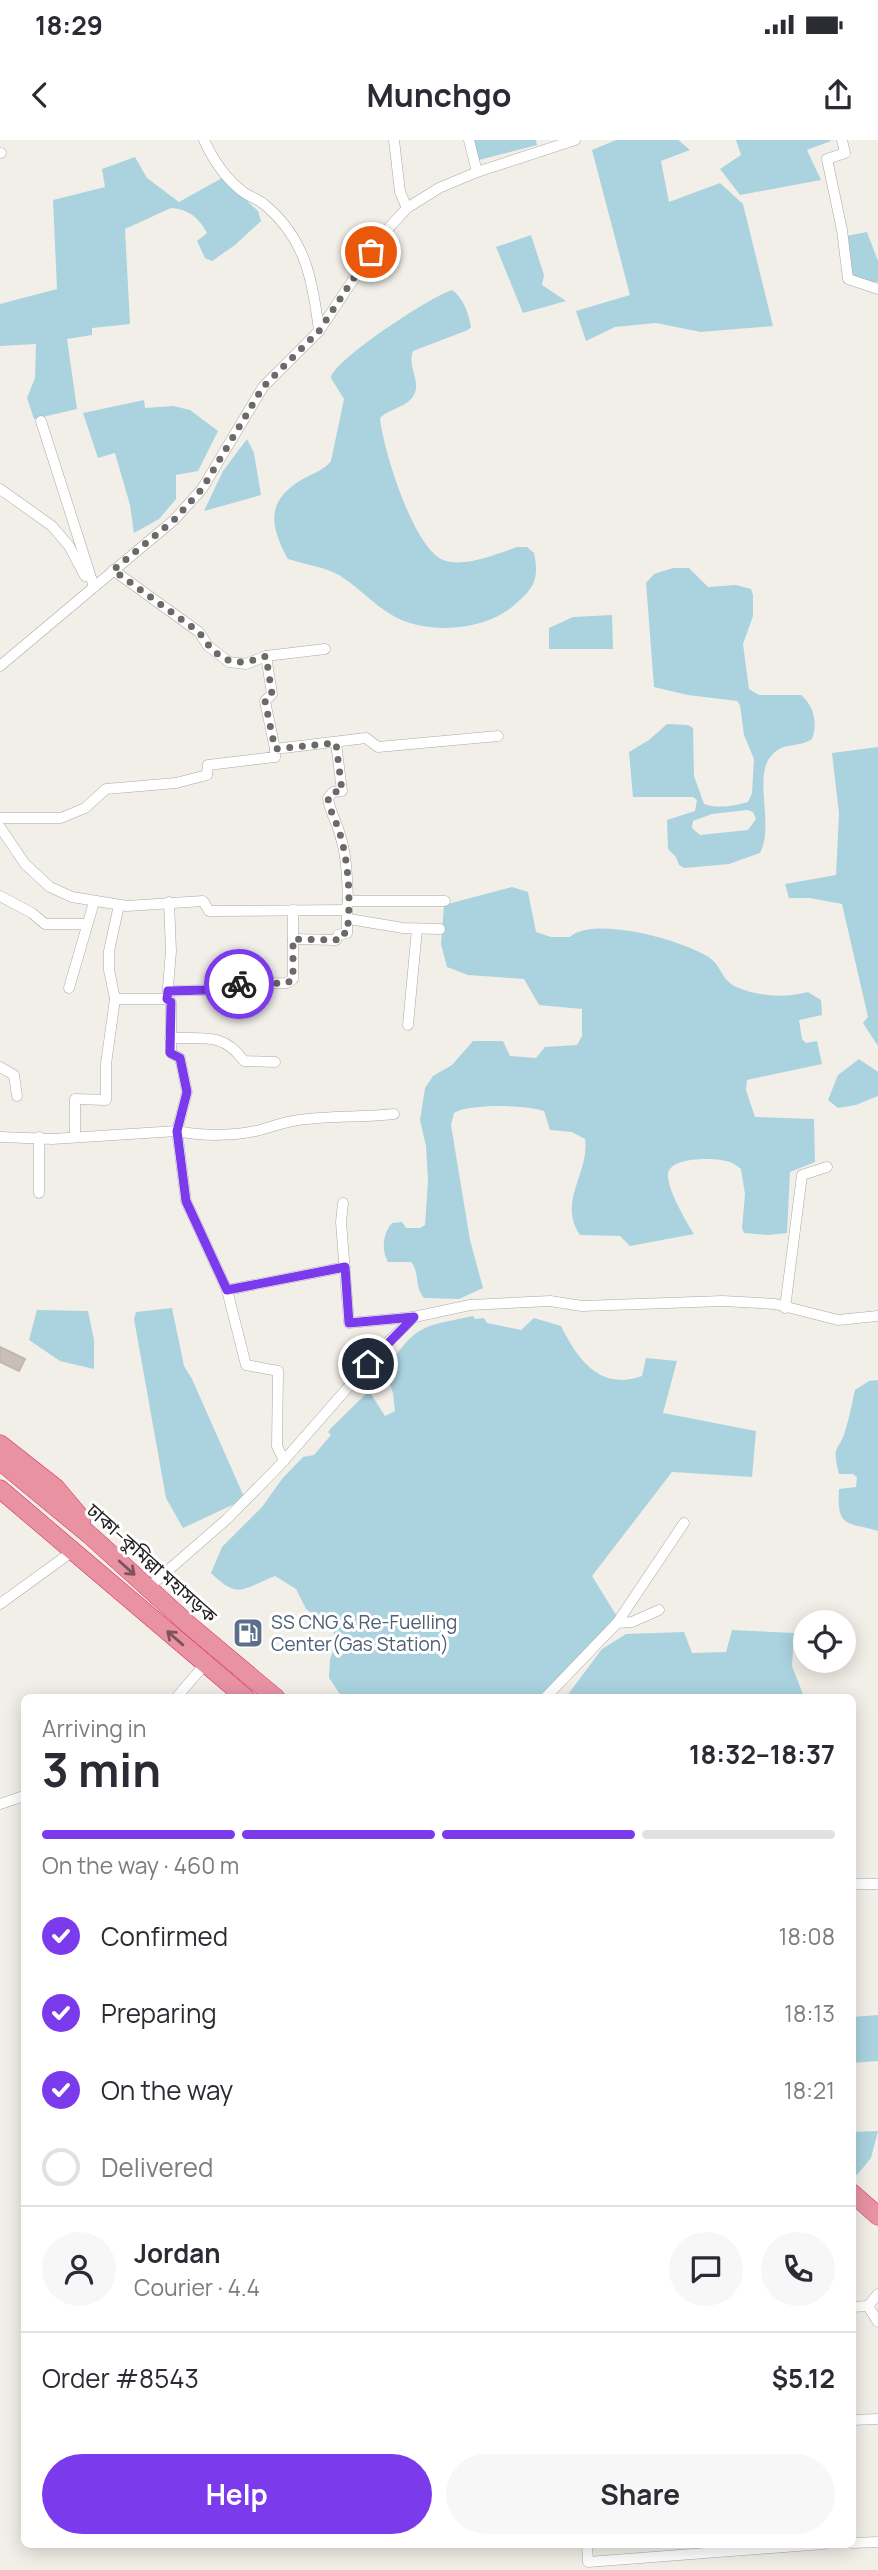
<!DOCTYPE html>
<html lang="en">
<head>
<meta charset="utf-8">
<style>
	body { margin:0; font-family:Manrope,"Noto Sans Bengali",sans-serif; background:#f7f7f7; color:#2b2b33; height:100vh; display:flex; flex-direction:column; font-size:26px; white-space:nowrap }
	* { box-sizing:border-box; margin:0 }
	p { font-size:23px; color:#7c7c81 }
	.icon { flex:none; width:38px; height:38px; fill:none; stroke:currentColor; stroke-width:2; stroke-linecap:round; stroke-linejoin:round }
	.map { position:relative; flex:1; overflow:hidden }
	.sheet { position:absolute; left:21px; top:1554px; width:835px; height:854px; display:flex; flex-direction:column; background:#fff; border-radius:10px; box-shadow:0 4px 18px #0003 }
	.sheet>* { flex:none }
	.fabs { position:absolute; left:793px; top:1470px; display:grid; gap:14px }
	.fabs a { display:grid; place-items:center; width:63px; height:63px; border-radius:50%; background:#fff; box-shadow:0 4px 18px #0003; font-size:35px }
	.pin { position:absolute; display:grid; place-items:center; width:60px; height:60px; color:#fff; margin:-30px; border:4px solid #fff; border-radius:50%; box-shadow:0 2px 7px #0007 }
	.courier { position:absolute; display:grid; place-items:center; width:70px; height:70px; margin:-35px; border:5px solid #7c3aed; border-radius:50%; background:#fff; color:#222; box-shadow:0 2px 9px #0007 }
	.overview em { font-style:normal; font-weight:700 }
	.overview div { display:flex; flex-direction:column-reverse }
	.overview { display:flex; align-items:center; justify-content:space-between; height:119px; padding:0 21px }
	h1 { font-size:46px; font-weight:700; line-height:52px }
	.bar { display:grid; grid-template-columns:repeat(4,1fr); gap:10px 7px; align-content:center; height:84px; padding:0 21px }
	.bar i { height:9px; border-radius:5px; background:#e1e1e2 }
	.bar .current { background:#7c3aed }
	.bar p { grid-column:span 4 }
	.line { display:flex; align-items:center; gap:18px; padding:0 21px; border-top:2px solid #e1e1e2 }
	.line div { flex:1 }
	.round { display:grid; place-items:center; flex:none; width:74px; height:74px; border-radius:37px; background:#f7f7f7 }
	ol { padding:0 21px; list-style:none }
	li { display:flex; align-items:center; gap:21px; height:77px }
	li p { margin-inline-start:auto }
	li .icon { padding:7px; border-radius:50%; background:#7c3aed; color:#fff; stroke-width:4 }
	li:last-child { color:#7c7c81 }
	li i { width:38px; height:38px; border:4px solid #e1e1e2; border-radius:50% }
	.cta { display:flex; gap:14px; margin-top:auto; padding:14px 21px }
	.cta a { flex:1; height:80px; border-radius:42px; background:#7c3aed; color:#fff; font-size:28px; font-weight:700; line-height:80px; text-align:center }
	.cta a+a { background:#f7f7f7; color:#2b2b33 }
	.status { display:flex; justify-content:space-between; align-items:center; height:49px; padding:0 35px; background:#fff; direction:ltr }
	.status svg { height:19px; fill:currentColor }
	header { display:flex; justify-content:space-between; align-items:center; height:91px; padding:0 21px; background:#fff; font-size:32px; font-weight:700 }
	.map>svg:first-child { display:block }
	.water { fill:#aad3df; fill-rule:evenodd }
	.building { fill:#c7bfb8; stroke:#c4b6ab; stroke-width:2 }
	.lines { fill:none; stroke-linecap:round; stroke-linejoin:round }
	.street-casing { stroke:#a9a9a9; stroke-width:11 }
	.highway-casing { stroke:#dc2a67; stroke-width:19 }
	.street { stroke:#fff; stroke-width:10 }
	.highway { stroke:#e892a2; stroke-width:18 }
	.oneway { stroke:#7b545c }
	.done { stroke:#6b6a68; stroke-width:7; stroke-dasharray:0 12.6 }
	.route { stroke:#7c3aed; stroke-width:9 }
	.labels { text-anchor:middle; stroke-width:6; stroke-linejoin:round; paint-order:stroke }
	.street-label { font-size:19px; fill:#222; stroke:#fff }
	.service-label { font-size:19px; fill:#4e5e75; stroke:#fff; text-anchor:start }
</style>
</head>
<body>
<div class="status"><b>18:29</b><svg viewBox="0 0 49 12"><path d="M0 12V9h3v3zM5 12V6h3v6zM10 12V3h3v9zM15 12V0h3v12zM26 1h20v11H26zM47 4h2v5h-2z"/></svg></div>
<header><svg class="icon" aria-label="back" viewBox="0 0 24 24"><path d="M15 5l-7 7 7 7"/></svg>Munchgo<svg class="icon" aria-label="share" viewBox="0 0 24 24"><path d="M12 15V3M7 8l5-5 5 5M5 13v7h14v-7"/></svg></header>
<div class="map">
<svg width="878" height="2430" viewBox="0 0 878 2430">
	<rect width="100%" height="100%" fill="#f2efe9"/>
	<g class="water">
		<path d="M474 0H536L537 5 479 20Z"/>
		<path d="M616 0H678L690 10 661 21 669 62 720 43 743 64 773 186 701 192 656 183 615 187 586 201 576 171 630 155 592 10Z"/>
		<path d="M736 0H830L831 1 807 10 821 40 740 55 720 29 741 15Z"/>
		<path d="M135 17 147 38 179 62 222 38 258 71 261 81 235 105 212 121 205 118 197 101 207 93C199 78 189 69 171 68L125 89 130 184 92 188V195L67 199 77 269 34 279 27 258 35 238 36 204 0 206V164L57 149 53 60 105 47 102 29Z"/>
		<path d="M867 92 878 121V142L874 143 852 136 846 96Z"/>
		<path d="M531 95 544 135 542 145 566 161 523 173 496 107Z"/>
		<path d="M452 150C463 157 469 174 471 187L468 190 413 211C406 228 426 246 409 261 401 268 388 270 380 278 383 309 413 407 443 420 464 428 497 414 517 407H527L534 413C540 441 533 449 512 467 482 492 423 495 390 474 372 463 357 446 339 435 324 427 304 424 288 419 269 385 266 360 303 339 312 334 324 330 331 321L344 259 331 238C332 221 433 155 452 150Z"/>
		<path d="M144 260 145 268 173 266 190 270 218 291 198 331 176 335V359L159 379 134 393 130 365 115 313 98 318 83 273Z"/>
		<path d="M247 299 254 313 261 355 204 371 223 331Z"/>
		<path d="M673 428H689L708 447 736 445 751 449 753 455V476L743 504 749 549 759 555H801C814 566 818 583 812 599 799 608 783 602 772 615 752 635 775 685 760 713L729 724 684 728 679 725 676 717 668 709 667 680 695 671 697 660 693 657H633L629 612 649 600 667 584 688 585 693 588 694 636 704 664C718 669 733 666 748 662L752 653 754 619 744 595 740 565 737 561 688 555 654 547 646 443 654 434ZM747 670 753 672 756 679 748 690 700 695 692 688 693 681 712 674Z"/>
		<path d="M612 475 613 509H549V488L573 477Z"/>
		<path d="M878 607V906L863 883 868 877 842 764 810 758H789L785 744 836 735 839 673 832 613Z"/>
		<path d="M512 747 528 752 536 792 551 797H570C593 775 686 801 710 818 720 825 722 839 734 846 758 857 784 858 808 852L821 860 822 875 799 880 802 899 806 903 817 901 822 924 747 940 746 950 755 977 814 979 815 1022 790 1032 787 1093 768 1095 744 1093 742 1088 745 1054 741 1029C738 1027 735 1024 732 1023 719 1017 670 1016 668 1034 667 1049 686 1081 694 1094L630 1106 620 1096 580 1095C557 1061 590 1033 585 999L572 992 550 990 544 971C526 965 470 963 454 973L451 985 470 1100 483 1148 459 1159 424 1158C414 1147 420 1132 411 1122H388C381 1110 383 1093 392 1083L402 1082 406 1088H420L425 1085 428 1041 426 1006 420 980 425 948 433 936 452 925 473 901H503L510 916 536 918 545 907 577 905 582 896V869L539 865 524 839 468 835 447 827 441 804 444 765Z"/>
		<path d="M859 919 878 932V956L856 965 838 968 828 960 838 935Z"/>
		<path d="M172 1168 184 1226 192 1239 245 1359 183 1388 166 1358 134 1179 136 1172Z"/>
		<path d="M37 1170 88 1171 94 1200V1229L60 1221 29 1200Z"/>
		<path d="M473 1176 475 1179 484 1178 487 1183 521 1190 534 1178 561 1186C578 1220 600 1251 642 1236L646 1218 677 1221 663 1273 756 1291 752 1337 672 1332 592 1436 618 1478 541 1557H342L329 1538 330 1519 336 1503 333 1489 306 1469 296 1449 275 1436C242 1449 239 1460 211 1433L222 1407 262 1367 282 1339 303 1317 314 1315 331 1295 328 1292 331 1288 369 1251 385 1276 395 1271 393 1253 385 1231C416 1185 420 1187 473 1176Z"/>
		<path d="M878 1240V1391C850 1382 836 1390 839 1349L856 1347 857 1337 853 1334H839C831 1302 839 1314 846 1288 850 1275 852 1263 855 1250L869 1241Z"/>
		<path d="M732 1490 794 1493 792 1526 804 1557H566L602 1509 626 1494 684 1492 692 1513 726 1512Z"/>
		<path d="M878 1875V1921L852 1923V1877Z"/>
		<path d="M878 1991 871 2018 857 2035 852 2031V1992Z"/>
	</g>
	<path class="building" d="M0 1207 25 1219 19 1231 0 1222Z"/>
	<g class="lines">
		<g class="street-casing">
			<g id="street">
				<path d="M204 0C213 20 224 37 242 51 249 57 259 59 265 65 306 99 313 142 319 191"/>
				<path d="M394 0 400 52 407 68"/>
				<path d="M469 0 477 32"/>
				<path d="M842 0 845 13 827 19 842 90 848 139 878 149"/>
				<path d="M0 13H1"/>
				<path d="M41 281 94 447"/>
				<path d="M0 349 52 386 69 406 85 436"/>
				<path d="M113 430 199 492 208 506 229 522 246 524 266 516 325 509"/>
				<path d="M266 516 272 554 265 561 275 609"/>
				<path d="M0 526 174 380 202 349 263 247 319 191 385 92 407 68 439 48 477 32 575 0"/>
				<path d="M336 603 342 651 333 652 328 658C330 673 337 682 340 695 347 716 347 738 348 761"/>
				<path d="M0 678H61L85 668 106 649 176 643 207 635 208 625 275 617V609L366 598 378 607 498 596"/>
				<path d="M0 687 25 724 50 747 72 757 127 766 203 761 209 771 347 770V793L338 795 336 800 293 799"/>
				<path d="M0 756 32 773 45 784H86"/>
				<path d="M169 762 171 811 167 859 171 862V913L180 918 187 952 177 991 186 1061 227 1150 246 1225 278 1231 277 1306 284 1321"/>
				<path d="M119 765 109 811V830L115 859H167"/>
				<path d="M347 766 348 761H445"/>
				<path d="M349 779 403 788 440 789"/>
				<path d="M69 848 94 762"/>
				<path d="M168 851 206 850 238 844 287 843 293 839V770"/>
				<path d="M408 885 417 789"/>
				<path d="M170 898C204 899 223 892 244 921L275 922"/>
				<path d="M0 927 14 935 17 956"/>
				<path d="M0 997 52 999 177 991C202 996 231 996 256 991 269 988 280 983 293 981 327 975 360 978 394 974"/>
				<path d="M39 997V1053"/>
				<path d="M75 997V959L106 960V924L115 859"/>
				<path d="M343 1063 341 1082 349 1183 413 1177"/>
				<path d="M227 1150 345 1127"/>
				<path d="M785 1168 802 1035 827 1027"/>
				<path d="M149 1447 227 1379 280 1325 385 1205 414 1177 470 1165 550 1161 582 1166 723 1161 775 1164 838 1180 878 1176"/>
				<path d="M0 1464 73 1411"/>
				<path d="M617 1483 684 1383"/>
				<path d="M176 1558 205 1524"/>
				<path d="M545 1558 617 1483 632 1482 659 1470"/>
				<path d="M0 1664 24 1656"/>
				<path d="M852 1744H878"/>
				<path d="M868 2166 878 2154"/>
				<path d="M852 2167 868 2166 878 2182"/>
				<path d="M852 2280 878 2279"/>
				<path d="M852 2403 878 2402"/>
				<path d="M587 2404 588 2422 824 2404"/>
			</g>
		</g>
		<g class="highway-casing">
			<g id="highway">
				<path d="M0 1304 56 1348 82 1379"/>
				<path d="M0 1321 92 1397 189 1485 276 1558"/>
				<path d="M0 1349 246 1558"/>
				<path d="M852 2053 878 2076"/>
			</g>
		</g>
		<use href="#street" class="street"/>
		<use href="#highway" class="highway"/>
	</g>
	<defs><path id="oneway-shaft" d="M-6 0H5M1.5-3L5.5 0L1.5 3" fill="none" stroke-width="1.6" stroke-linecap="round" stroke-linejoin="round" transform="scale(1.75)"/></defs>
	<g class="oneway">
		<use href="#oneway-shaft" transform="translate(127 1428) rotate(42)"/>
		<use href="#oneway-shaft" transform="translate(175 1498) rotate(-139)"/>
	</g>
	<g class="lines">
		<path class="done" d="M239 844 287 843 293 839V799L336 800 338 794 347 793C351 763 349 724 340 694 337 682 330 673 328 658L333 652 342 651 336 603 275 609 265 561 272 554 266 516C233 529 218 521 199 492L113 430 174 380 202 349 263 247 319 191 371 112"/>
		<path class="route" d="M239 844 206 850 168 851 167 859 171 862 170 913 180 918 187 952 177 991 186 1061 227 1150 345 1127 349 1183 414 1177 368 1224"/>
	</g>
	<defs>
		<g id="fuel-square" transform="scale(1.575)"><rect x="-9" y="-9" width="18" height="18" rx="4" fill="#5c6f8a" stroke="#fff"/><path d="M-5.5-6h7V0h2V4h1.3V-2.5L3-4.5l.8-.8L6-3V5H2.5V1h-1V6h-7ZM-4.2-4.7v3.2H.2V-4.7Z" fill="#fff"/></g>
	</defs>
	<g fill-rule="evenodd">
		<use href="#fuel-square" x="248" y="1493"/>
	</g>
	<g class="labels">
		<g class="street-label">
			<text transform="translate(152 1423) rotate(42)" y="7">ঢাকা–কুমিল্লা মহাসড়ক</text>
		</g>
		<g class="service-label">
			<text x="271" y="1489">SS CNG &amp; Re-Fuelling<tspan x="271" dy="22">Center(Gas Station)</tspan></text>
		</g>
	</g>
</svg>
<div class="fabs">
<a><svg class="icon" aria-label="locate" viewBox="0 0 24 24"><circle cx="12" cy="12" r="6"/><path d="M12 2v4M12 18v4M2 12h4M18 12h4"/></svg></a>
</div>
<div class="pin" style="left:371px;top:112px;background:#ea580c"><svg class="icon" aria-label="bag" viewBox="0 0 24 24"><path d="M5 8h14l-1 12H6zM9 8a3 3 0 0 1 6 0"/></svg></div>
<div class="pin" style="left:368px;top:1224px;background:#1f2937"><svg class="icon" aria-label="home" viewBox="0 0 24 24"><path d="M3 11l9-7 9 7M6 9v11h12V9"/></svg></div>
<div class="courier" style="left:239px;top:844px"><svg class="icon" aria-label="bike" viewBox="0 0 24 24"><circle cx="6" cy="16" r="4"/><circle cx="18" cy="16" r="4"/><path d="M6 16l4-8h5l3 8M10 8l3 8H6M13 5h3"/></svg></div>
<section class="sheet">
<div class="overview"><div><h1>3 min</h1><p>Arriving in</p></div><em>18:32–18:37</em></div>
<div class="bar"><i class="current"></i><i class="current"></i><i class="current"></i><i></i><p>On the way · 460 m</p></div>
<ol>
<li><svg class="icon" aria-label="check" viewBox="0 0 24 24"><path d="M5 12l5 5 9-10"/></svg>Confirmed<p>18:08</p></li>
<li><svg class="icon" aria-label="check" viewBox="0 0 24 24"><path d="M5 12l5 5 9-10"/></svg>Preparing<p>18:13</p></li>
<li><svg class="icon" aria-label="check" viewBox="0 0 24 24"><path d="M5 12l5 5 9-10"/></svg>On the way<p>18:21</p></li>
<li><i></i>Delivered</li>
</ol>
<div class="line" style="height:126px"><a class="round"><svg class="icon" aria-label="person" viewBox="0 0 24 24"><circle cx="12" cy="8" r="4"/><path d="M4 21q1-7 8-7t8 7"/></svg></a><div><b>Jordan</b><p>Courier · 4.4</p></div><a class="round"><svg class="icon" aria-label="chat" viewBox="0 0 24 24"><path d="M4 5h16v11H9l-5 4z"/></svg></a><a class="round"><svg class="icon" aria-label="phone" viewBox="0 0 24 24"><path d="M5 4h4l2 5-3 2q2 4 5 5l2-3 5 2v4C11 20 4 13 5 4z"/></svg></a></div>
<div class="line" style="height:91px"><div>Order #8543</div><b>$5.12</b></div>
<div class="cta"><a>Help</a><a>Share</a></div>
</section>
</div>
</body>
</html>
